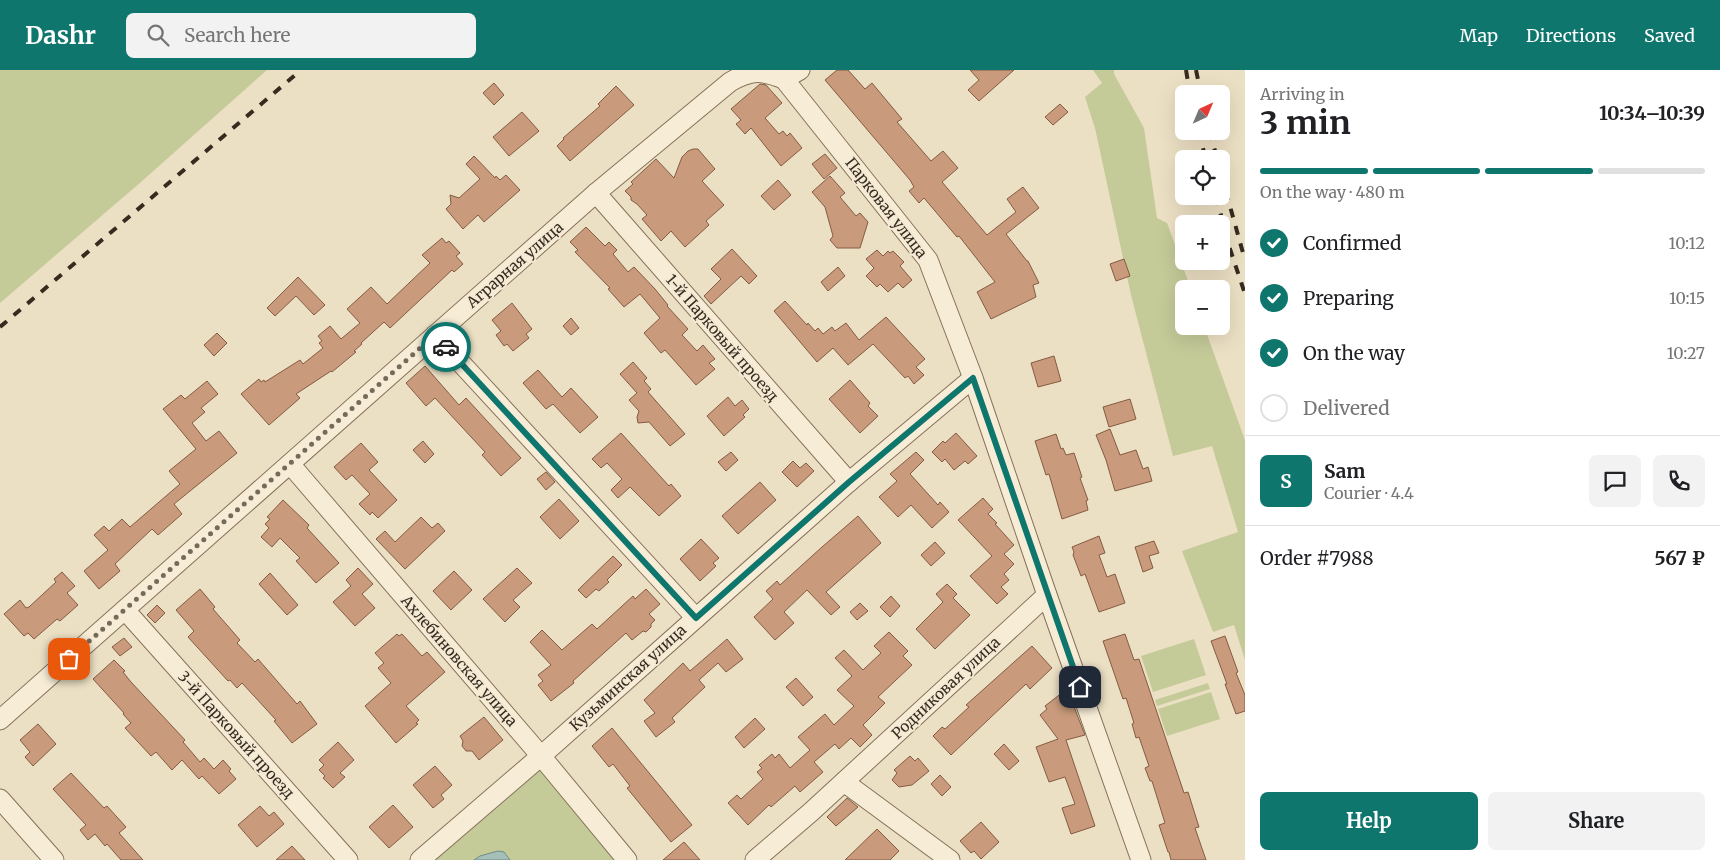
<!DOCTYPE html>
<html lang="en">
<head>
<meta charset="utf-8">
<style>
	body { margin:0; font-family:Merriweather,serif; background:#f2f2f2; color:#202124; height:100vh; display:flex; flex-direction:column; font-size:19px; white-space:nowrap }
	* { box-sizing:border-box; margin:0 }
	p { font-size:16px; color:#757577 }
	.icon { flex:none; width:28px; height:28px; fill:none; stroke:currentColor; stroke-width:2; stroke-linecap:round; stroke-linejoin:round }
	.map { position:relative; flex:1; overflow:hidden }
	.sheet { display:flex; flex-direction:column; background:#fff; width:475px }
	.sheet>* { flex:none }
	.needle { width:32px; rotate:44deg }
	.fabs { position:absolute; left:1175px; top:15px; display:grid; gap:10px }
	.fabs a { display:grid; place-items:center; width:55px; height:55px; border-radius:8px; background:#fff; box-shadow:0 5px 20px #0002; font-size:25px }
	.pin { position:absolute; display:grid; place-items:center; width:42px; height:42px; color:#fff; margin:-21px; border-radius:10px; box-shadow:0 2px 8px #0006 }
	.courier { position:absolute; display:grid; place-items:center; width:50px; height:50px; margin:-25px; border:4px solid #0f766e; border-radius:50%; background:#fff; color:#222; box-shadow:0 1px 6px #0007 }
	.headline em { font-style:normal; font-weight:700 }
	.headline div { display:flex; flex-direction:column-reverse }
	.headline { display:flex; align-items:center; justify-content:space-between; height:85px; padding:0 15px }
	h1 { font-size:32px; font-weight:700; line-height:38px }
	.bar { display:grid; grid-template-columns:repeat(4,1fr); gap:8px 5px; align-content:center; height:60px; padding:0 15px }
	.bar i { height:6px; border-radius:4px; background:#e0e0e0 }
	.bar .selected { background:#0f766e }
	.bar p { grid-column:span 4 }
	.line { display:flex; align-items:center; gap:12px; padding:0 15px; border-top:1px solid #e0e0e0 }
	.line div { flex:1 }
	.round { display:grid; place-items:center; flex:none; width:52px; height:52px; border-radius:8px; background:#f2f2f2 }
	ol { padding:0 15px; list-style:none }
	li { display:flex; align-items:center; gap:15px; height:55px }
	li p { margin-inline-start:auto }
	li .icon { padding:5px; border-radius:50%; background:#0f766e; color:#fff; stroke-width:4 }
	li:last-child { color:#757577 }
	li i { width:28px; height:28px; border:2px solid #e0e0e0; border-radius:50% }
	.action { display:flex; gap:10px; margin-top:auto; padding:10px 15px }
	.action a { flex:1; height:58px; border-radius:8px; background:#0f766e; color:#fff; font-size:20px; font-weight:700; line-height:58px; text-align:center }
	.action a+a { background:#f2f2f2; color:#202124 }
	header { display:flex; align-items:center; gap:30px; box-sizing:border-box; height:70px; padding:0 25px; background:#0f766e; color:#fff }
	header strong { font-size:24px }
	nav { display:flex; gap:28px; margin-inline-start:auto; font-size:18px }
	.search { width:350px; height:45px; background:#f2f2f2; display:flex; align-items:center; gap:12px; box-sizing:border-box; padding:0 18px; border-radius:8px; color:#757577; font-size:19px }
	main { display:flex; flex:1; min-height:0 }
	.map>svg:first-child { display:block }
	.green { fill:#c5ca99 }
	.water { fill:#a6bfb8; stroke:#6d8d85 }
	.building { fill:#c99b7c; stroke:#845b42 }
	.lines { fill:none; stroke-linecap:round; stroke-linejoin:round }
	.minor-casing { stroke:#86715b; stroke-width:21 }
	.minor { stroke:#f7edd7; stroke-width:19 }
	.rail { stroke:#372a1f; stroke-width:4; stroke-dasharray:9 9; stroke-linecap:butt }
	.done { stroke:#766a59; stroke-width:5; stroke-dasharray:0 9 }
	.route { stroke:#0f766e; stroke-width:6 }
	.labels { text-anchor:middle; stroke-width:4; stroke-linejoin:round; paint-order:stroke }
	.street-label { font-size:15px; fill:#372a1f; stroke:#f4ead4 }
</style>
</head>
<body>
<header>
<strong>Dashr</strong>
<div class="search"><svg class="icon" aria-label="search" viewBox="0 0 24 24"><circle cx="10" cy="10" r="6"/><path d="M15 15l6 6"/></svg>Search here</div>
<nav><a>Map</a><a>Directions</a><a>Saved</a></nav>
</header>
<main>
<div class="map">
<svg width="1245" height="790" viewBox="0 0 1245 790">
	<rect width="100%" height="100%" fill="#ece0c4"/>
	<g class="green">
		<path d="M0 0H267L141 112 0 233Z"/>
		<path d="M1093 0H1114V4L1144 58 1157 148 1167 153 1191 219H1184V256H1204L1245 370V590L1234 555 1213 562 1182 481 1238 462 1212 376 1173 386 1131 225 1095 58 1085 27 1102 13Z"/>
		<path d="M1194 569 1206 605 1153 622 1141 586Z"/>
		<path d="M1208 613 1210 619 1157 636 1155 630Z"/>
		<path d="M1211 622 1220 649 1167 666 1158 639Z"/>
		<path d="M546 692 630 790H510L504 782H493L474 790H430Z"/>
	</g>
	<path class="water" d="M498 781 504 782 510 790H474L480 786Z"/>
	<g class="building">
		<path d="M837 0H848L865 19 872 13 902 49 897 52 931 91 943 81 958 98 942 112 987 165 1016 142 1007 129 1023 117 1039 138 1006 164 1027 191H1028L1039 213 1033 215 1036 227 991 249 977 222 995 212 959 166 957 167 924 128 919 133 909 121 914 117 910 110 825 10Z"/>
		<path d="M970 0H1014L979 31 968 20 979 10Z"/>
		<path d="M494 13 504 25 494 35 483 23Z"/>
		<path d="M760 14 766 15 782 33 765 48 779 64 783 61 787 66 790 63 802 78 781 96 751 58 745 64 736 54 741 50 731 39Z"/>
		<path d="M616 16 634 35 570 91 557 76 564 69 563 68 600 36 598 34Z"/>
		<path d="M1060 34 1068 42 1053 55 1045 47Z"/>
		<path d="M522 42 539 61 509 86 493 67Z"/>
		<path d="M693 79H698L715 99 702 111 724 135 706 151 709 155 685 177 671 161 661 171 642 149 647 145 637 134 631 130V127L625 121 633 114 631 112 656 89 674 108 682 87 688 81Z"/>
		<path d="M825 84 837 98 824 109 812 94Z"/>
		<path d="M474 86 495 108 496 106 500 110 506 105 520 120 484 152 478 145 463 159 446 139 451 134 450 125 459 128 480 109 466 94Z"/>
		<path d="M830 106 845 123 840 127 856 146 860 143 868 152 860 178H837L830 170 833 166 825 137 812 122Z"/>
		<path d="M778 110 791 125 774 140 761 126Z"/>
		<path d="M586 157 605 176 609 172 617 180 613 184 628 202 634 197 655 219 668 235 667 236 688 259 682 265 697 281 703 275 715 289 709 293 715 299 696 315 665 280 661 283 644 263 660 248 640 224 624 237 608 219 610 218 575 182 578 180 570 172Z"/>
		<path d="M442 168 446 173 449 171 460 183 456 186 463 194 454 202 452 200 390 258 384 252 361 273 362 274 354 281 356 282 332 302 331 301 296 324 300 328 269 355 241 324 259 309 261 312 264 310 265 312 300 290 303 294 323 278 319 273 322 271 318 266 330 256 341 269 360 253 347 239 371 217 387 234 430 193 422 185Z"/>
		<path d="M732 179 757 206 749 214 741 206 711 234 704 226 721 209 711 199Z"/>
		<path d="M877 180 883 186 888 181 890 183 893 181 904 192 900 196 912 210 903 218 898 213 888 222 880 214 877 217 866 206 874 198 866 189Z"/>
		<path d="M1124 189 1130 206 1116 211 1110 194Z"/>
		<path d="M838 197 845 206 828 221 821 212Z"/>
		<path d="M298 207 325 235 314 245 296 226 275 246 267 238Z"/>
		<path d="M785 231 807 255 808 253 815 261 818 258 823 264 832 257 835 261 846 253 859 270 886 247 925 289 916 297 924 305 914 314 908 306 905 308 873 274 848 295 833 278 817 292 774 241Z"/>
		<path d="M512 233 532 259 526 264 529 268 513 281 507 274 504 276 496 265 501 261 492 250Z"/>
		<path d="M571 248 579 258 571 265 563 256Z"/>
		<path d="M217 263 227 273 214 286 204 275Z"/>
		<path d="M1054 286 1061 311 1038 317 1031 293Z"/>
		<path d="M633 292 647 308 644 311 651 319 648 322 685 364 670 376 649 352 638 353 637 347 639 341 629 330 637 323 620 304Z"/>
		<path d="M425 296 459 335 466 328 521 388 501 406 482 385 485 382 435 328 426 336 406 313Z"/>
		<path d="M538 300 562 327 571 318 598 347 580 363 553 334 546 339 523 313Z"/>
		<path d="M850 310 870 333 868 336 878 346 860 363 829 329Z"/>
		<path d="M207 311 218 324 201 338 205 342 192 353 206 371 219 361 237 383 174 434 182 444 158 465 152 459 115 494 120 501 99 519 84 501 108 480 94 465 104 456 109 461 122 449 130 457 180 414 169 401 196 379 163 339 181 325 185 329Z"/>
		<path d="M728 327 735 336 742 330 749 339 743 345 745 347 724 366 707 346Z"/>
		<path d="M1130 329 1136 349 1109 357 1103 337Z"/>
		<path d="M1110 359 1120 385 1136 380 1143 399 1148 397 1152 411 1115 421 1106 390 1096 365Z"/>
		<path d="M621 363 669 416 671 414 681 426 659 446 630 417 618 428 611 420 622 409 607 393 601 398 592 389Z"/>
		<path d="M956 363 977 386 968 394 965 391 954 400 945 389 942 392 932 382 943 371 945 373Z"/>
		<path d="M1056 364 1061 379 1063 378 1066 385 1074 383 1082 407 1080 408 1088 430 1086 431 1088 440 1062 449 1049 404 1046 405 1035 371Z"/>
		<path d="M423 371 434 384 425 393 413 380Z"/>
		<path d="M361 373 378 392 369 400 397 430 378 448 372 442 370 445 359 434 370 424 352 405 346 410 334 397Z"/>
		<path d="M731 382 738 390 726 401 718 392Z"/>
		<path d="M916 382 924 390 910 404 938 435 940 432 949 442 932 458 911 435 898 447 879 427 897 411 890 404Z"/>
		<path d="M793 391 800 398 806 393 814 401 797 417 782 402Z"/>
		<path d="M546 402 555 412 546 420 537 409Z"/>
		<path d="M760 412 776 430 738 464 722 446Z"/>
		<path d="M983 428 993 439 988 444 997 453 995 454 1014 475 1004 484 1014 494 1004 504 1009 510 1001 517 1008 524 997 534 970 506 992 486 958 450Z"/>
		<path d="M559 429 579 451 560 469 540 447Z"/>
		<path d="M283 430 309 455 307 458 339 493 316 513 296 491 300 488 280 468 272 477 261 467 269 458 265 454 270 449 267 447Z"/>
		<path d="M858 446 881 473 826 522 840 537 831 545 807 520 784 542 794 553 775 570 754 547 773 529 766 521 777 511 780 515 822 477Z"/>
		<path d="M421 447 432 458 438 453 445 461 405 499 376 469 385 461 395 472Z"/>
		<path d="M1099 466 1105 483 1099 485 1107 507 1115 504 1125 533 1099 542 1085 504 1081 506 1073 485 1074 482 1072 477Z"/>
		<path d="M701 469 719 488 713 493 716 496 700 511 680 489Z"/>
		<path d="M1154 471 1159 483 1149 486 1153 498 1143 502 1135 477Z"/>
		<path d="M935 472 945 483 931 496 921 485Z"/>
		<path d="M613 486 622 495 607 510 609 512 599 521 596 519 586 528 578 520Z"/>
		<path d="M358 498 373 514 362 524 375 538 355 556 333 532 351 516 346 510Z"/>
		<path d="M517 498 532 513 513 530 520 537 505 552 483 529Z"/>
		<path d="M454 501 472 520 451 540 433 521Z"/>
		<path d="M62 502 75 516 67 523 78 535 60 551 57 549 34 569 28 563 24 566 4 544 20 530 26 538 29 537 56 512 54 509Z"/>
		<path d="M270 503 298 535 287 545 259 514Z"/>
		<path d="M947 514 957 524 953 528 970 545 935 579 916 559 943 532 936 524Z"/>
		<path d="M200 519 215 537 213 539 240 570 237 573 255 592 258 589 297 634 300 631 317 654 292 673 274 651 276 650 255 627 242 613 237 618 230 610 228 611 188 567 194 561 176 540Z"/>
		<path d="M646 519 660 534 649 544 655 550 651 554V557L646 562 643 561 632 570 626 563 573 611 574 613 551 631 538 615 543 611 538 605 551 595 530 572 542 560 562 580 592 554 597 559 633 526 635 529Z"/>
		<path d="M891 526 900 536 890 547 880 537Z"/>
		<path d="M860 533 868 541 857 550 850 542Z"/>
		<path d="M157 535 165 543 155 553 147 545Z"/>
		<path d="M889 562 908 581 903 586 912 595 878 627 885 633 863 655 872 665 860 677 851 668 839 679 835 674 814 692 823 702 800 722 795 716 771 737 769 735 748 755 728 733 737 725 741 729 763 709 757 702 762 698 759 695 772 684 775 688 779 684 790 698 810 680 798 667 825 644 834 655 854 636 837 620 852 606 835 588 844 580 863 600 881 583 874 576Z"/>
		<path d="M397 564 399 566 402 564 422 586 427 582 445 602 406 636 419 650 416 653 418 654 396 673 365 636 391 613 378 598 384 593 375 583Z"/>
		<path d="M1125 564 1134 590 1139 589 1184 723 1188 722 1199 757 1195 758 1206 790H1171L1169 782H1168L1159 755 1165 753 1152 711H1150L1145 698 1149 696 1139 667 1136 668 1132 654 1134 653 1126 628 1123 629 1103 571Z"/>
		<path d="M1225 566 1238 602 1236 603 1245 625V641L1236 644 1225 614H1227L1211 571Z"/>
		<path d="M124 568 132 577 120 586 112 577Z"/>
		<path d="M727 569 743 589 726 602 718 593 699 610 705 617 672 648 675 652 656 667 644 651 655 643 644 630 683 593 690 601Z"/>
		<path d="M1032 576 1052 598 1030 619 1026 614 951 685 933 666 942 657 945 659 969 637 966 635Z"/>
		<path d="M114 590 125 601 123 602 131 612 185 670 183 672 200 692 204 688 214 699 223 690 231 699 229 701 236 709 219 724 202 706 199 709 182 690 172 700 156 682 151 686 125 658 131 653 123 644 124 643 93 609Z"/>
		<path d="M796 608 813 627 803 636 786 617Z"/>
		<path d="M1067 619 1085 665 1066 670 1095 756 1071 764 1062 738 1075 734 1065 707 1049 712 1036 677 1058 669 1040 645 1047 639 1045 636Z"/>
		<path d="M484 647 503 670 479 690 472 681H466L462 676 463 671 460 666Z"/>
		<path d="M755 648 765 659 744 678 735 667Z"/>
		<path d="M38 654 56 674 33 696 25 687 30 682 20 670Z"/>
		<path d="M612 658 692 755 671 772 627 718 630 716 613 694 609 697 592 676Z"/>
		<path d="M338 672 354 690 340 703 345 707 333 718 323 708 325 706 319 700 324 695 319 690Z"/>
		<path d="M1004 674 1019 691 1009 700 994 684Z"/>
		<path d="M910 686 915 691 918 688 929 701 912 715 899 717 892 710 897 703 894 700Z"/>
		<path d="M435 696 452 715 441 725 444 729 433 738 413 715Z"/>
		<path d="M71 703 104 738 107 736 126 757 119 763 143 790H121L107 774 105 776 95 764 88 770 80 760 86 755 53 719Z"/>
		<path d="M940 705 951 717 942 726 931 714Z"/>
		<path d="M847 728 858 737 836 756 827 747Z"/>
		<path d="M393 735 413 757 389 778 369 757Z"/>
		<path d="M260 736 269 746 274 742 284 754 257 777 238 755Z"/>
		<path d="M981 752 999 772 981 789 974 781 971 783 960 771Z"/>
		<path d="M877 759 899 781 890 790H845Z"/>
		<path d="M684 772 700 790H663Z"/>
		<path d="M292 776 305 790H276Z"/>
	</g>
	<g class="lines">
		<g class="minor-casing">
			<g id="minor">
				<path d="M784 9 928 190 973 308 1047 525 1141 790"/>
				<path d="M596 123 849 412"/>
				<path d="M435 265 696 548"/>
				<path d="M290 394 541 686 627 790"/>
				<path d="M125 540 348 790"/>
				<path d="M0 650 596 123 730 12C751 0 761 0 784 9L800 0"/>
				<path d="M844 712 950 790"/>
				<path d="M0 729 54 790"/>
				<path d="M420 790 541 686 849 412 973 308"/>
				<path d="M755 790 811 742 1047 525"/>
			</g>
		</g>
		<use href="#minor" class="minor"/>
		<g class="rail">
			<path d="M1186 0 1190 24"/>
			<path d="M1196 0 1201 24"/>
			<path d="M1198 61 1206 89"/>
			<path d="M1210 61 1217 89"/>
			<path d="M1221 104 1245 190"/>
			<path d="M1216 126 1229 176 1245 224"/>
			<path d="M0 257 301 0"/>
		</g>
	</g>
	<g class="lines">
		<path class="done" d="M69 589 435 265 446 277"/>
		<path class="route" d="M446 277 696 548 849 412 973 308 1080 617"/>
	</g>
	<g class="labels">
		<g class="street-label">
			<text transform="translate(886 138) rotate(52)" y="5">Парковая улица</text>
			<text transform="translate(515 195) rotate(-41)" y="5">Аграрная улица</text>
			<text transform="translate(722 268) rotate(49)" y="5">1-й Парковый проезд</text>
			<text transform="translate(459 591) rotate(49)" y="5">Ахлебиновская улица</text>
			<text transform="translate(628 608) rotate(-42)" y="5">Кузьминская улица</text>
			<text transform="translate(946 618) rotate(-43)" y="5">Родниковая улица</text>
			<text transform="translate(236 665) rotate(48)" y="5">3-й Парковый проезд</text>
		</g>
	</g>
</svg>
<div class="fabs">
<a><svg class="needle" viewBox="-14 -14 28 28"><path d="M0-13l5 13h-10z" fill="#e53935"/><path d="M0 13l5-13h-10z" fill="#757577"/></svg></a>
<a><svg class="icon" aria-label="locate" viewBox="0 0 24 24"><circle cx="12" cy="12" r="6"/><path d="M12 2v4M12 18v4M2 12h4M18 12h4"/></svg></a>
<a>+</a>
<a>−</a>
</div>
<div class="pin" style="left:69px;top:589px;background:#ea580c"><svg class="icon" aria-label="bag" viewBox="0 0 24 24"><path d="M5 8h14l-1 12H6zM9 8a3 3 0 0 1 6 0"/></svg></div>
<div class="pin" style="left:1080px;top:617px;background:#1f2937"><svg class="icon" aria-label="home" viewBox="0 0 24 24"><path d="M3 11l9-7 9 7M6 9v11h12V9"/></svg></div>
<div class="courier" style="left:446px;top:277px"><svg class="icon" aria-label="car" viewBox="0 0 24 24"><path d="M5 17H2v-5l4-1 3-4h7l3 4 3 1v5h-3M9 17h6M6 11h13"/><circle cx="7" cy="17" r="2"/><circle cx="17" cy="17" r="2"/></svg></div>
</div>
<section class="sheet">
<div class="headline"><div><h1>3 min</h1><p>Arriving in</p></div><em>10:34–10:39</em></div>
<div class="bar"><i class="selected"></i><i class="selected"></i><i class="selected"></i><i></i><p>On the way · 480 m</p></div>
<ol>
<li><svg class="icon" aria-label="check" viewBox="0 0 24 24"><path d="M5 12l5 5 9-10"/></svg>Confirmed<p>10:12</p></li>
<li><svg class="icon" aria-label="check" viewBox="0 0 24 24"><path d="M5 12l5 5 9-10"/></svg>Preparing<p>10:15</p></li>
<li><svg class="icon" aria-label="check" viewBox="0 0 24 24"><path d="M5 12l5 5 9-10"/></svg>On the way<p>10:27</p></li>
<li><i></i>Delivered</li>
</ol>
<div class="line" style="height:90px"><b class="round" style="background:#0f766e;color:#fff">S</b><div><b>Sam</b><p>Courier · 4.4</p></div><a class="round"><svg class="icon" aria-label="chat" viewBox="0 0 24 24"><path d="M4 5h16v11H9l-5 4z"/></svg></a><a class="round"><svg class="icon" aria-label="phone" viewBox="0 0 24 24"><path d="M5 4h4l2 5-3 2q2 4 5 5l2-3 5 2v4C11 20 4 13 5 4z"/></svg></a></div>
<div class="line" style="height:65px"><div>Order #7988</div><b>567 ₽</b></div>
<div class="action"><a>Help</a><a>Share</a></div>
</section>
</main>
</body>
</html>
